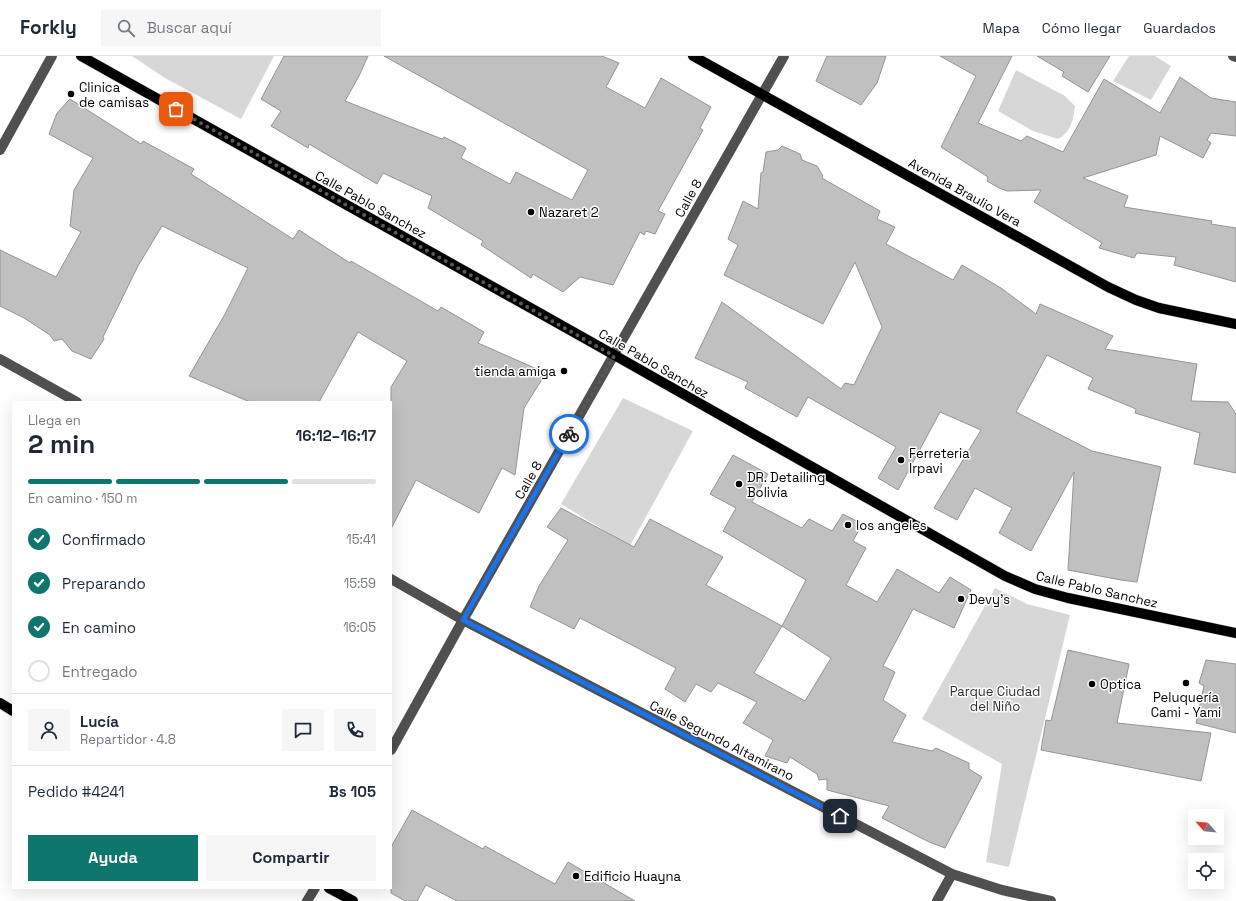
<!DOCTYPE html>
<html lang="es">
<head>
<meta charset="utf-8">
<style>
	body { margin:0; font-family:"Space Grotesk",sans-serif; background:#f6f6f7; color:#1f2937; height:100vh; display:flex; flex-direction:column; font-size:15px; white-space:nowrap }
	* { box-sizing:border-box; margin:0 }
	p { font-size:13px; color:#747a83 }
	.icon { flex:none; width:22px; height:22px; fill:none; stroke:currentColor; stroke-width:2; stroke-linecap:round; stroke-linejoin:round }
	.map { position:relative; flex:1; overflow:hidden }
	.drawer { position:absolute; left:12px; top:345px; width:380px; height:488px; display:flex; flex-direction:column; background:#fff; border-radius:0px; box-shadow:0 4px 16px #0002 }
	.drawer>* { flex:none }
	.needle { width:26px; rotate:297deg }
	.controls { position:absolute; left:1188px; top:753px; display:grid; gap:8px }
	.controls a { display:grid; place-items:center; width:36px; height:36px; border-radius:0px; background:#fff; box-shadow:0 4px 16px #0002; font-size:20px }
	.pin { position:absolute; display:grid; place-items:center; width:34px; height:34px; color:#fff; margin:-17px; border-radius:8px; box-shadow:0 2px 6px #0006 }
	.courier { position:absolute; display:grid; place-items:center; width:40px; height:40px; margin:-20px; border:3px solid #1a73e8; border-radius:50%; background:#fff; color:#222; box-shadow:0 1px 5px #0007 }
	.head em { font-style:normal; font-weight:700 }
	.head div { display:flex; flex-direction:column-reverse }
	.head { display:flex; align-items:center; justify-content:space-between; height:68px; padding:0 16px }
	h1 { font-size:26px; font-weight:700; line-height:30px }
	.bar { display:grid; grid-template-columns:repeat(4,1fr); gap:6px 4px; align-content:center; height:48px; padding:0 16px }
	.bar i { height:5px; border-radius:3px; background:#e0e1e3 }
	.bar .selected { background:#0f766e }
	.bar p { grid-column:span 4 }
	.line { display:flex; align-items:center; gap:10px; padding:0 16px; border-top:1px solid #e0e1e3 }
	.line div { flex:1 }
	.round { display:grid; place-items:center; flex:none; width:42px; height:42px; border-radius:0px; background:#f6f6f7 }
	ol { padding:0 16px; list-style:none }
	li { display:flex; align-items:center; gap:12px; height:44px }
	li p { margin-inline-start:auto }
	li .icon { padding:4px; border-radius:50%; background:#0f766e; color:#fff; stroke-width:4 }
	li:last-child { color:#747a83 }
	li i { width:22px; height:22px; border:2px solid #e0e1e3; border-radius:50% }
	.action { display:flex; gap:8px; margin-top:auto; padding:8px 16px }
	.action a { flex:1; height:46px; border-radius:0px; background:#0f766e; color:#fff; font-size:16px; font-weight:700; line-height:46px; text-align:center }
	.action a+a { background:#f6f6f7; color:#1f2937 }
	header { display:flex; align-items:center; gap:24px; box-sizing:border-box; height:56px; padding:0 20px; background:#fff; border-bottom:1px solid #e0e1e3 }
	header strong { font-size:19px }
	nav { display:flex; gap:22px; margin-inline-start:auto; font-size:14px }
	.search { width:280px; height:36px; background:#f6f6f7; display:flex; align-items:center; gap:10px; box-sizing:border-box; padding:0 14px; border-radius:0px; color:#747a83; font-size:15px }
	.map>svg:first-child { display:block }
	.green { fill:#d7d7d7 }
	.building { fill:#c0c0c0; stroke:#949494; fill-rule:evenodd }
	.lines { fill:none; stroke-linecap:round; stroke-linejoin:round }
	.major-casing { stroke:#dbdbdb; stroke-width:11 }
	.minor { stroke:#505050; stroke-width:10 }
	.major { stroke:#000; stroke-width:10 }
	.done { stroke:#595959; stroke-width:4; stroke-dasharray:0 7.2 }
	.route { stroke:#1a73e8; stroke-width:5 }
	.poi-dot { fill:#000; stroke:#fff; stroke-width:1.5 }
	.labels { text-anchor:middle; stroke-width:3; stroke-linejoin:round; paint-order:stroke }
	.poi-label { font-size:13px; fill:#000; stroke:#fff; text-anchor:start }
	.street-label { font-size:13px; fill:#000; stroke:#fff }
	.park-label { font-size:13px; fill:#2e2e2e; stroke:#fff }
</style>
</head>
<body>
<header>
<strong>Forkly</strong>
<div class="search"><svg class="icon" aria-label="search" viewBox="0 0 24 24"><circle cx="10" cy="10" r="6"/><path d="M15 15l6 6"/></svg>Buscar aquí</div>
<nav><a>Mapa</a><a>Cómo llegar</a><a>Guardados</a></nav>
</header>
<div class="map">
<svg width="1236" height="845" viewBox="0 0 1236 845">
	<rect width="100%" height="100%" fill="#fff"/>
	<g class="green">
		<path d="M132 0H274L241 63 165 22Z"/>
		<path d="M1129 0H1155L1171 10 1151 44 1113 25Z"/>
		<path d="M1016 14 1065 40 1075 50C1073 64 1071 76 1058 83L1033 75 998 55Z"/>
		<path d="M623 342 693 375 630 490 561 448Z"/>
		<path d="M995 532 1027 548 1070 559 1009 811 986 806 1002 708 922 663Z"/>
	</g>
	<g class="building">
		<path d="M284 0H368L359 20 345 45 442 83 444 81 466 92 461 102 510 128 516 116 572 144 588 114 384 0H602L619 7 606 31 645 52 661 22 711 51 700 72 703 74 658 155 665 158 655 178 646 175 644 179 640 176 613 229 580 221 563 236 533 218 531 222 481 189 483 185 428 152 432 140 383 117 377 128 309 88 308 92 271 70 281 55 261 43Z"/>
		<path d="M827 0H886L877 27 861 49 816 25Z"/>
		<path d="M940 0H1012L978 67 1021 85 1027 80 1063 96 1104 23 1160 57 1180 21 1211 42 1236 46V80L1211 77 1207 84 1211 87 1203 102 1160 80 1156 99 1083 122 1128 140 1124 151 1212 165 1211 168 1236 172V226L1174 209 1176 201 1137 197 1134 202 1099 192 1102 187 1034 146 1041 134 1007 135 999 132 987 125 988 121 941 91 976 20Z"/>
		<path d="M1037 0H1110L1088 36 1062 20 1064 16Z"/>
		<path d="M70 43 141 88 143 85 194 113 191 118 293 183 299 174 350 207 351 205 438 255 441 251 484 276 478 287 546 317 524 352 515 419 502 412 479 457 416 424 391 473V331L407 305 358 276 319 346H250L189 320 225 258 248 212 162 170 138 210 103 281 104 283 91 303 72 295 62 283 54 285 50 279 24 262 0 250V194L56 221 81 176 70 170 74 134 93 102 49 78 57 57Z"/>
		<path d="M782 90 800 98 802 104 817 110 823 120 822 122 827 125 880 155 877 163 895 171 886 188 953 224 962 209 1001 232 1036 258 1040 248 1113 280 1105 293 1197 308 1191 345 1228 346 1236 358V417L1194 408 1200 377 1135 357 1136 353 1088 333 1093 322 1047 299 1016 356 1092 395 1161 411 1137 526 1121 524 1068 514 1074 416 1031 495 999 477 1012 452 975 432 957 464 934 452 981 374 940 356 898 434 878 422 896 391 808 341 797 361 745 332 748 326 695 302 722 246 841 333 845 327 854 329 882 271 855 206 823 268 724 219 738 189 728 183 743 145 758 153 761 117 763 116 766 96 778 94Z"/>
		<path d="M733 399 768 418 752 446 802 472 809 463 832 475 843 458 862 468 853 485 866 492 846 529 877 546 897 513 939 537 950 521 971 534 954 572 913 553 883 610 895 616 883 644 906 659 892 686 932 695 936 692 969 707V713L982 721 945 792 929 786 882 762 889 750 827 734V723L819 724 817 718 790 701 787 707 765 700 773 684 743 667 757 646 718 627 711 636 696 628 685 646 665 633 676 612 580 562 574 573 530 551 539 530 568 484 547 471 561 452 634 491 650 463 723 501 706 529 782 570 806 524 723 475 736 452 710 438ZM782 570 831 602 805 645 754 617Z"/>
		<path d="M1068 594 1129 608 1117 667 1211 677 1201 725 1041 694 1046 664 1051 665Z"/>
		<path d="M1206 604 1236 608V677L1196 667 1204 630 1199 627Z"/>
		<path d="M412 754 483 793 485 790 555 828 568 806 635 845H457L426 829 417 845H405L391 837V791Z"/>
	</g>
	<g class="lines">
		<g class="major-casing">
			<g id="major">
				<path d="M81 0 593 287 1005 520 1035 533 1068 542 1236 577"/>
				<path d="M693 0 1108 231 1136 244 1159 252 1236 268"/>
				<path d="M0 647 13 655"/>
				<path d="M329 832 353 845"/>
			</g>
		</g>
		<g class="minor">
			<path d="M1233 0 1236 1"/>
			<path d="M0 94 52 0"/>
			<path d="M0 303 77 346"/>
			<path d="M391 523 463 564 952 818 1002 834 1051 845"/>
			<path d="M391 694 463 564 784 0"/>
			<path d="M307 845 315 832"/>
			<path d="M937 845 952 818"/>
		</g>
		<use href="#major" class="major"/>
	</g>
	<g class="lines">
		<path class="done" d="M176 53 614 300 569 378"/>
		<path class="route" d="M569 378 463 564 840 760"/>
	</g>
	<g class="poi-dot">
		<circle cx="71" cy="38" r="4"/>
		<circle cx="531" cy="156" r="4"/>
		<circle cx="564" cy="315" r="4"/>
		<circle cx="901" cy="404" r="4"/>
		<circle cx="739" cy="428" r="4"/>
		<circle cx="848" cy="469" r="4"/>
		<circle cx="961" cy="543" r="4"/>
		<circle cx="1186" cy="627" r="4"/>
		<circle cx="1092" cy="628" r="4"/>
		<circle cx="576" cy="820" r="4"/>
	</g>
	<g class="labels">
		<g class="poi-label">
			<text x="79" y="36">Clinica<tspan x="79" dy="15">de camisas</tspan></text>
			<text x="539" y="161">Nazaret 2</text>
			<text x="556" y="320" text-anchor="end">tienda amiga</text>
			<text x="909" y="402">Ferreteria<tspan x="909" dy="15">Irpavi</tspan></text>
			<text x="747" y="426">DR. Detailing<tspan x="747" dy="15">Bolivia</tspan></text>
			<text x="856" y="474">los angeles</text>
			<text x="969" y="548">Devy's</text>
			<text x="1100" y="633">Optica</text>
			<text x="1186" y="646" text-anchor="middle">Peluquería<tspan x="1186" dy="15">Cami - Yami</tspan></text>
			<text x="584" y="825">Edificio Huayna</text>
		</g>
		<g class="street-label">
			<text transform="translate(965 136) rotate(29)" y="5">Avenida Braulio Vera</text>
			<text transform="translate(688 142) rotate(-61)" y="5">Calle 8</text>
			<text transform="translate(371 148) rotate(29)" y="5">Calle Pablo Sanchez</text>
			<text transform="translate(654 307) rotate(30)" y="5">Calle Pablo Sanchez</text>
			<text transform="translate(528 424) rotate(-60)" y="5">Calle 8</text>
			<text transform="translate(1097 533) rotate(13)" y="5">Calle Pablo Sanchez</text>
			<text transform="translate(722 684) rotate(27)" y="5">Calle Segundo Altamirano</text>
		</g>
		<g class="park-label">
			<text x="995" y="640">Parque Ciudad<tspan x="995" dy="15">del Niño</tspan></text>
		</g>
	</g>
</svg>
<div class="controls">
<a><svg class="needle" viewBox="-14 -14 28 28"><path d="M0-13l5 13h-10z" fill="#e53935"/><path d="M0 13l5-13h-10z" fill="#747a83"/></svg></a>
<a><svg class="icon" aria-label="locate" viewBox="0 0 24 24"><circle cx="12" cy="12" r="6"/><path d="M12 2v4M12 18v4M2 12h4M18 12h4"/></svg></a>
</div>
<div class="pin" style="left:176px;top:53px;background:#ea580c"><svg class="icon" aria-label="bag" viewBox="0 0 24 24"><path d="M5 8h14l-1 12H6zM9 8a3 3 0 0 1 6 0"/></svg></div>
<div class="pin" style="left:840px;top:760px;background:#1f2937"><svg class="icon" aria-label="home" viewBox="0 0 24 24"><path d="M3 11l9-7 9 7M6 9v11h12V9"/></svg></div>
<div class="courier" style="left:569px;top:378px"><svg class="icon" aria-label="bike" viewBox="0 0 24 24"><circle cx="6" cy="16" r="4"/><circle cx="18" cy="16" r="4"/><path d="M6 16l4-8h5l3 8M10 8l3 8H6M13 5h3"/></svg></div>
<section class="drawer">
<div class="head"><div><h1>2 min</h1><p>Llega en</p></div><em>16:12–16:17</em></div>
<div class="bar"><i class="selected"></i><i class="selected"></i><i class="selected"></i><i></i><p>En camino · 150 m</p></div>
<ol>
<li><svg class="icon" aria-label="check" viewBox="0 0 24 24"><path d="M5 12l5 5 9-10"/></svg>Confirmado<p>15:41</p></li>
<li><svg class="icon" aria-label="check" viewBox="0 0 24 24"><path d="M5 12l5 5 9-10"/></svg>Preparando<p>15:59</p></li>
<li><svg class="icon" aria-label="check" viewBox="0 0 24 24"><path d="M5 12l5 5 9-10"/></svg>En camino<p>16:05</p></li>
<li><i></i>Entregado</li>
</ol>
<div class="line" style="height:72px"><a class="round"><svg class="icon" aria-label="person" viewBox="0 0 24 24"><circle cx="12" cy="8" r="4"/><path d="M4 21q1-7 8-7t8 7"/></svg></a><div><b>Lucía</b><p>Repartidor · 4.8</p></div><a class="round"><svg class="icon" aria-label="chat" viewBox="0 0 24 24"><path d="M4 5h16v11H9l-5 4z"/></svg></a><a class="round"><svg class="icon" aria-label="phone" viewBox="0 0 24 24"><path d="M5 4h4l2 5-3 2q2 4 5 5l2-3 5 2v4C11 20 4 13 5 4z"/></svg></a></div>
<div class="line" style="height:52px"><div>Pedido #4241</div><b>Bs 105</b></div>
<div class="action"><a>Ayuda</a><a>Compartir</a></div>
</section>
</div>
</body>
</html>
